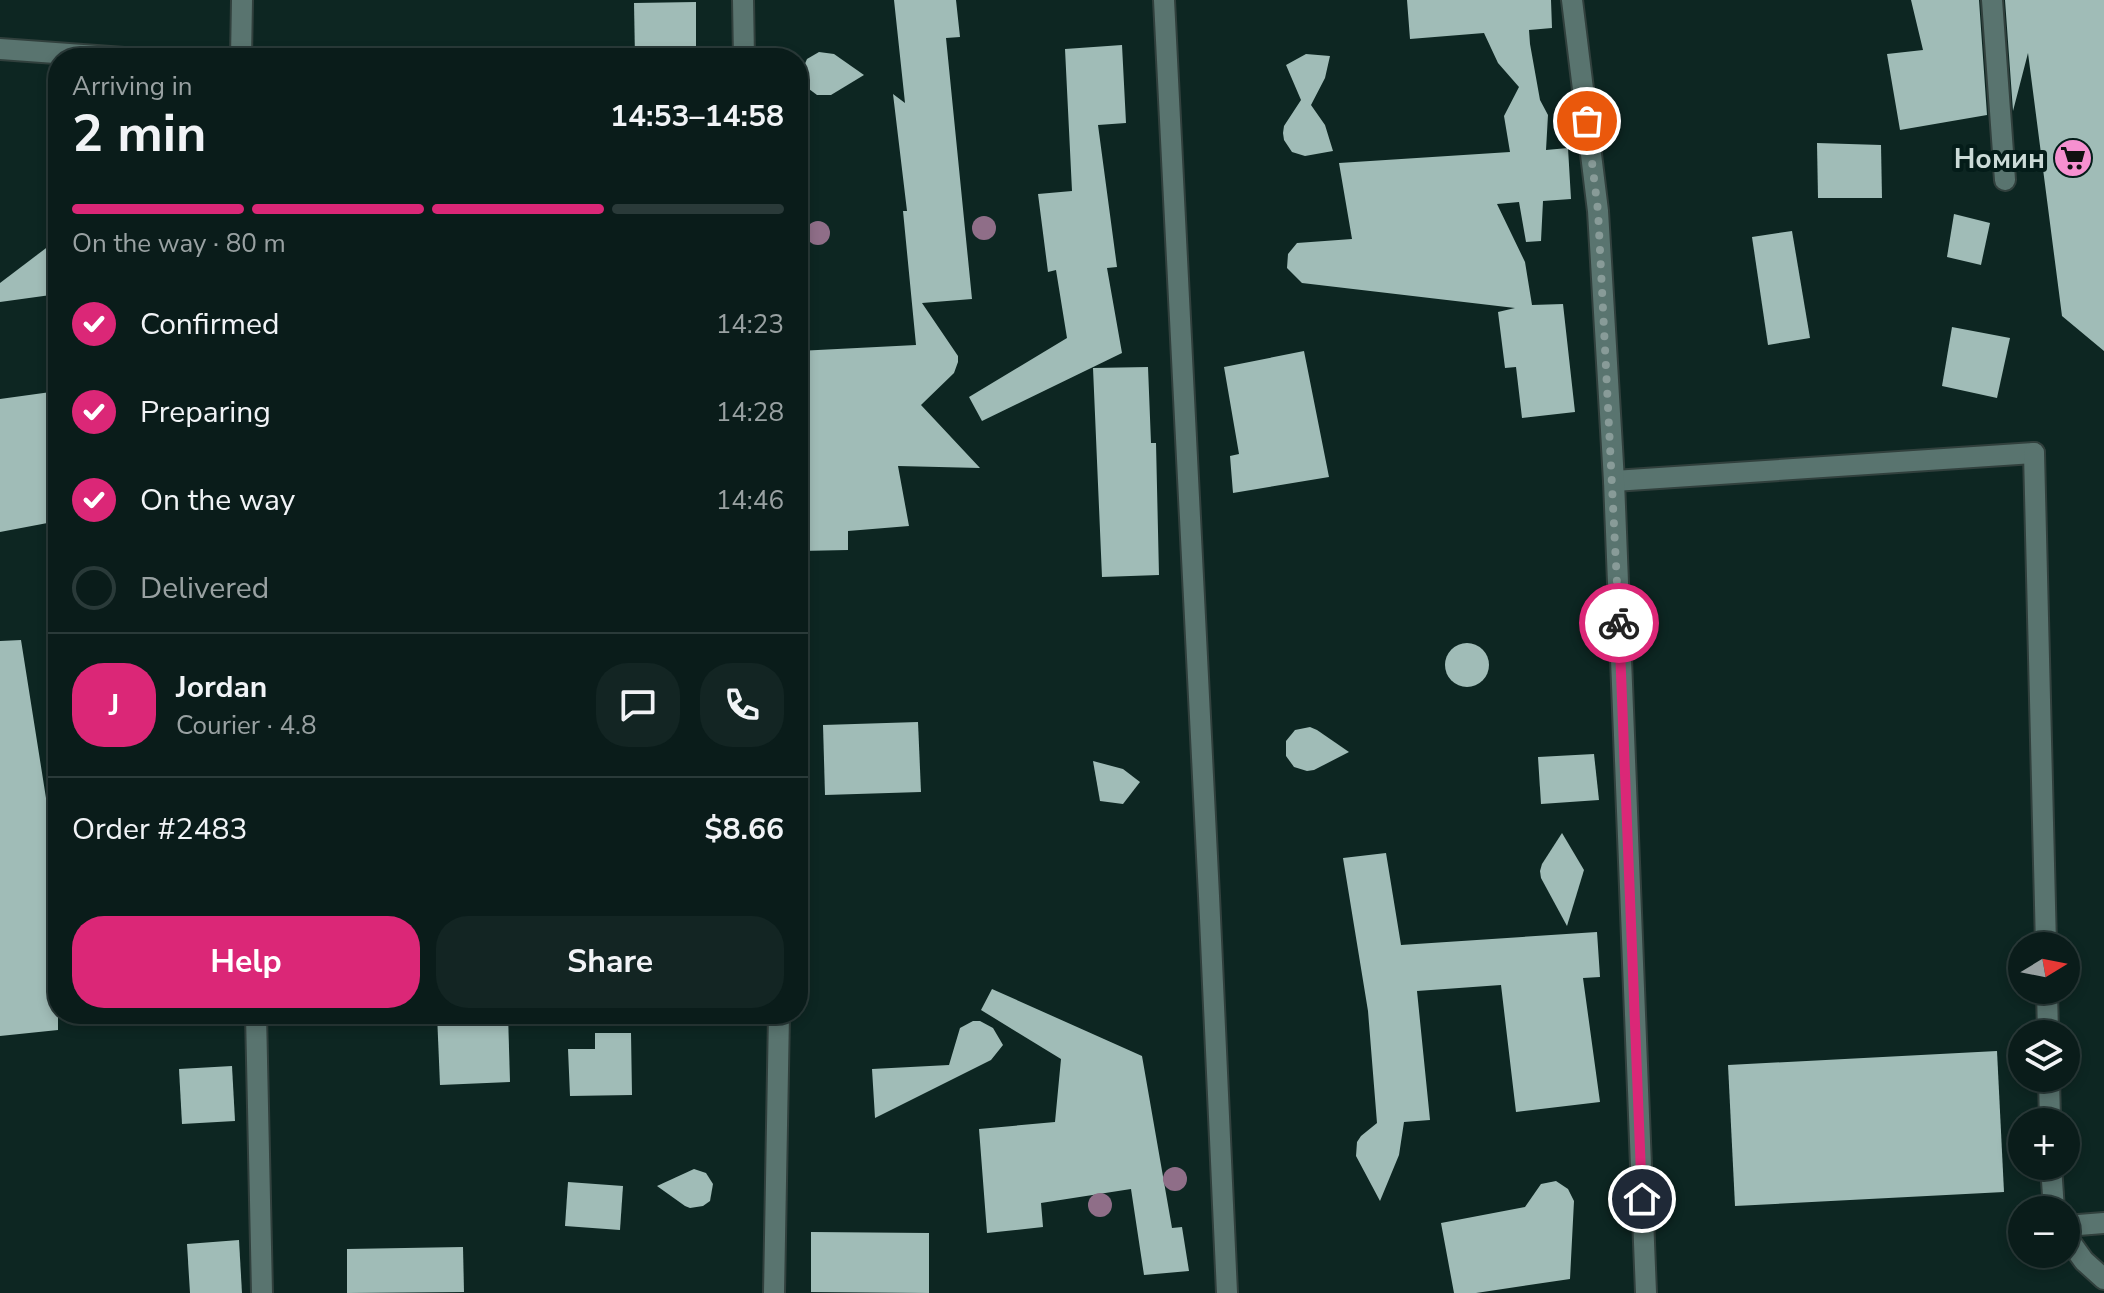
<!DOCTYPE html>
<html lang="en">
<head>
<meta charset="utf-8">
<style>
	body { margin:0; font-family:"Nunito Sans",sans-serif; background:#132523; color:#f1f3f6; height:100vh; display:flex; flex-direction:column; font-size:30px; white-space:nowrap }
	* { box-sizing:border-box; margin:0 }
	p { font-size:26px; color:#99a1a2 }
	.icon { flex:none; width:44px; height:44px; fill:none; stroke:currentColor; stroke-width:2; stroke-linecap:round; stroke-linejoin:round }
	.map { position:relative; flex:1; overflow:hidden }
	.sheet { position:absolute; left:48px; top:48px; width:760px; height:976px; display:flex; flex-direction:column; background:#0a1c1a; border-radius:32px; box-shadow:0 4px 12px #0003,0 0 0 2px #2a3a39 }
	.sheet>* { flex:none }
	.needle { width:52px; rotate:80deg }
	.buttons { position:absolute; left:2008px; top:932px; display:grid; gap:16px }
	.buttons a { display:grid; place-items:center; width:72px; height:72px; border-radius:50%; background:#0a1c1a; box-shadow:0 4px 12px #0003,0 0 0 2px #2a3a39; font-size:40px }
	.pin { position:absolute; display:grid; place-items:center; width:68px; height:68px; color:#fff; margin:-34px; border:4px solid #fff; border-radius:50%; box-shadow:0 2px 8px #0007 }
	.courier { position:absolute; display:grid; place-items:center; width:80px; height:80px; margin:-40px; border:6px solid #db2777; border-radius:50%; background:#fff; color:#222; box-shadow:0 2px 10px #0007 }
	.overview em { font-style:normal; font-weight:700 }
	.overview div { display:flex; flex-direction:column-reverse }
	.overview { display:flex; align-items:center; justify-content:space-between; height:136px; padding:0 24px }
	h1 { font-size:52px; font-weight:700; line-height:60px }
	.bar { display:grid; grid-template-columns:repeat(4,1fr); gap:12px 8px; align-content:center; height:96px; padding:0 24px }
	.bar i { height:10px; border-radius:6px; background:#2a3a39 }
	.bar .active { background:#db2777 }
	.bar p { grid-column:span 4 }
	.line { display:flex; align-items:center; gap:20px; padding:0 24px; border-top:2px solid #2a3a39 }
	.line div { flex:1 }
	.round { display:grid; place-items:center; flex:none; width:84px; height:84px; border-radius:32px; background:#132523 }
	ol { padding:0 24px; list-style:none }
	li { display:flex; align-items:center; gap:24px; height:88px }
	li p { margin-inline-start:auto }
	li .icon { padding:8px; border-radius:50%; background:#db2777; color:#fff; stroke-width:4 }
	li:last-child { color:#99a1a2 }
	li i { width:44px; height:44px; border:4px solid #2a3a39; border-radius:50% }
	.primary-button { display:flex; gap:16px; margin-top:auto; padding:16px 24px }
	.primary-button a { flex:1; height:92px; border-radius:32px; background:#db2777; color:#fff; font-size:32px; font-weight:700; line-height:92px; text-align:center }
	.primary-button a+a { background:#132523; color:#f1f3f6 }
	.map>svg:first-child { display:block }
	.building { fill:#a0bcb7 }
	.lines { fill:none; stroke-linecap:round; stroke-linejoin:round }
	.service-casing { stroke:#31403d; stroke-width:24 }
	.minor-casing { stroke:#31403d; stroke-width:24 }
	.service { stroke:#59746f; stroke-width:20 }
	.minor { stroke:#59746f; stroke-width:20 }
	.tree { fill:#8f6e88 }
	.done { stroke:#889b98; stroke-width:8; stroke-dasharray:0 14.4 }
	.route { stroke:#db2777; stroke-width:10 }
	.labels { text-anchor:middle; stroke-width:8; stroke-linejoin:round; paint-order:stroke }
	.poi-label { font-size:28px; font-weight:bold; fill:#cbdad7; stroke:#041c19; text-anchor:end }
</style>
</head>
<body>
<div class="map">
<svg width="2104" height="1293" viewBox="0 0 2104 1293">
	<rect width="100%" height="100%" fill="#0d2622"/>
	<g class="building">
		<path d="M894 0H956L960 37 946 38 972 299 922 303 958 356V362L954 373 921 405 980 468 898 466 909 526 848 531V550L800 551 798 351 916 345 903 211H907L893 94 905 103Z"/>
		<path d="M1407 0H1551L1552 28 1529 30 1530 44 1540 100 1548 115 1546 150 1568 148 1571 199 1543 201 1541 241 1526 242 1519 202 1497 204 1525 262 1532 305 1563 304 1575 412 1522 418 1516 367 1505 368 1498 312 1515 308 1302 283 1287 268 1288 254 1297 243 1352 239 1339 163 1510 152 1504 116 1519 87 1498 63 1484 33 1410 39Z"/>
		<path d="M1911 0H1979L1987 115 1900 130 1887 54 1923 50Z"/>
		<path d="M2005 0H2104V351L2062 316 2028 53 2013 111Z"/>
		<path d="M696 2V58H635L634 3Z"/>
		<path d="M1122 45 1126 123 1098 125 1117 267 1107 268 1122 353 982 421 969 397 1067 338 1056 270 1048 272 1038 194 1072 191 1065 49Z"/>
		<path d="M819 52 834 54 864 75 831 95H817L805 86 801 73 807 59Z"/>
		<path d="M1306 54 1330 56 1325 78 1311 105 1325 125 1333 151 1305 156 1292 152 1284 140 1283 133 1284 126 1301 100 1286 65Z"/>
		<path d="M1817 143 1881 145 1882 198H1818Z"/>
		<path d="M1954 214 1990 223 1981 265 1947 257Z"/>
		<path d="M1792 231 1810 338 1768 345 1752 237Z"/>
		<path d="M58 239V294L0 302V283Z"/>
		<path d="M1952 327 2010 338 1997 398 1942 386Z"/>
		<path d="M1304 351 1329 477 1233 493 1230 456 1239 454 1224 367Z"/>
		<path d="M1148 367 1151 443H1156L1159 575 1102 577 1093 368Z"/>
		<path d="M58 391V521L0 532V399Z"/>
		<path d="M21 640 46 798 58 797V1030L0 1036V641Z"/>
		<circle cx="1467" cy="665" r="22"/>
		<path d="M918 722 921 792 825 795 823 725Z"/>
		<path d="M1310 727 1317 730 1349 752 1314 770 1307 771 1294 767 1286 756V741L1295 730Z"/>
		<path d="M1594 754 1599 800 1541 804 1538 757Z"/>
		<path d="M1093 761 1123 769 1140 782 1123 804 1100 801Z"/>
		<path d="M1562 833 1584 870 1567 926 1541 878 1540 871 1542 864Z"/>
		<path d="M1386 853 1401 945 1597 932 1600 977 1583 978 1600 1102 1516 1112 1501 985 1417 991 1430 1120 1404 1122 1399 1155 1380 1201 1356 1156 1357 1142 1361 1136 1377 1123 1368 1011 1343 858Z"/>
		<path d="M992 989 1142 1056 1172 1228 1182 1227 1189 1271 1144 1275 1131 1189 1041 1203 1043 1227 987 1233 979 1129 1055 1122 1061 1059 981 1010Z"/>
		<path d="M437 1014H508L510 1082 440 1085Z"/>
		<path d="M973 1021H980L993 1028 1003 1045 991 1060 875 1118 872 1069 949 1065 960 1028Z"/>
		<path d="M595 1033H631L632 1095 570 1096 568 1049H595Z"/>
		<path d="M1997 1051 2004 1192 1735 1206 1728 1065Z"/>
		<path d="M232 1066 235 1121 182 1124 179 1069Z"/>
		<path d="M694 1169 706 1173 713 1184 710 1201 703 1206 690 1208 685 1206 657 1186Z"/>
		<path d="M1556 1181 1568 1189 1574 1201 1570 1279 1476 1293H1454L1441 1223 1525 1207 1541 1184Z"/>
		<path d="M568 1182 623 1186 620 1230 565 1226Z"/>
		<path d="M811 1232 929 1233V1293L811 1292Z"/>
		<path d="M239 1240 242 1293H190L187 1244Z"/>
		<path d="M463 1247 464 1292 347 1293V1249Z"/>
	</g>
	<g class="lines">
		<g class="service-casing">
			<g id="service">
				<path d="M1992 0 2005 180"/>
				<path d="M1614 481 2034 453"/>
				<path d="M2066 1226 2104 1223"/>
			</g>
		</g>
		<g class="minor-casing">
			<g id="minor">
				<path d="M743 0 744 58"/>
				<path d="M1164 0 1209 896 1227 1293"/>
				<path d="M1572 0 1598 211 1614 481 1646 1293"/>
				<path d="M0 49 124 58"/>
				<path d="M241 58 242 0"/>
				<path d="M2034 453 2046 946"/>
				<path d="M2047 990 2048 1034"/>
				<path d="M256 1014 262 1293"/>
				<path d="M2049 1078 2050 1122"/>
				<path d="M2051 1166 2054 1210"/>
				<path d="M2066 1236 2084 1261 2104 1279"/>
				<path d="M774 1293 779 1014"/>
			</g>
		</g>
		<use href="#service" class="service"/>
		<use href="#minor" class="minor"/>
	</g>
	<g class="tree">
		<circle cx="984" cy="228" r="12"/>
		<circle cx="818" cy="233" r="12"/>
		<circle cx="1175" cy="1179" r="12"/>
		<circle cx="1100" cy="1205" r="12"/>
	</g>
	<g class="lines">
		<path class="done" d="M1587 121 1598 211 1619 623"/>
		<path class="route" d="M1619 623 1642 1199"/>
	</g>
	<defs>
		<g id="supermarket-disc" transform="scale(2)"><circle r="9.5" fill="#f690d0" stroke="#041c19"/><path d="M-6-5.5h2.5l.6 2H6L4.5 2H-2.5L-4.4-4H-6ZM-1.5 3.2a1.3 1.3 0 1 0 .1 0ZM3 3.2a1.3 1.3 0 1 0 .1 0Z" fill="#111"/></g>
	</defs>
	<g fill-rule="evenodd">
		<use href="#supermarket-disc" x="2073" y="158"/>
	</g>
	<g class="labels">
		<g class="poi-label">
			<text x="2045" y="168">Номин</text>
		</g>
	</g>
</svg>
<div class="buttons">
<a><svg class="needle" viewBox="-14 -14 28 28"><path d="M0-13l5 13h-10z" fill="#e53935"/><path d="M0 13l5-13h-10z" fill="#99a1a2"/></svg></a>
<a><svg class="icon" aria-label="layers" viewBox="0 0 24 24"><path d="M12 4l9 5-9 5-9-5zM3 14l9 5 9-5"/></svg></a>
<a>+</a>
<a>−</a>
</div>
<div class="pin" style="left:1587px;top:121px;background:#ea580c"><svg class="icon" aria-label="bag" viewBox="0 0 24 24"><path d="M5 8h14l-1 12H6zM9 8a3 3 0 0 1 6 0"/></svg></div>
<div class="pin" style="left:1642px;top:1199px;background:#1f2937"><svg class="icon" aria-label="home" viewBox="0 0 24 24"><path d="M3 11l9-7 9 7M6 9v11h12V9"/></svg></div>
<div class="courier" style="left:1619px;top:623px"><svg class="icon" aria-label="bike" viewBox="0 0 24 24"><circle cx="6" cy="16" r="4"/><circle cx="18" cy="16" r="4"/><path d="M6 16l4-8h5l3 8M10 8l3 8H6M13 5h3"/></svg></div>
<section class="sheet">
<div class="overview"><div><h1>2 min</h1><p>Arriving in</p></div><em>14:53–14:58</em></div>
<div class="bar"><i class="active"></i><i class="active"></i><i class="active"></i><i></i><p>On the way · 80 m</p></div>
<ol>
<li><svg class="icon" aria-label="check" viewBox="0 0 24 24"><path d="M5 12l5 5 9-10"/></svg>Confirmed<p>14:23</p></li>
<li><svg class="icon" aria-label="check" viewBox="0 0 24 24"><path d="M5 12l5 5 9-10"/></svg>Preparing<p>14:28</p></li>
<li><svg class="icon" aria-label="check" viewBox="0 0 24 24"><path d="M5 12l5 5 9-10"/></svg>On the way<p>14:46</p></li>
<li><i></i>Delivered</li>
</ol>
<div class="line" style="height:144px"><b class="round" style="background:#db2777;color:#fff">J</b><div><b>Jordan</b><p>Courier · 4.8</p></div><a class="round"><svg class="icon" aria-label="chat" viewBox="0 0 24 24"><path d="M4 5h16v11H9l-5 4z"/></svg></a><a class="round"><svg class="icon" aria-label="phone" viewBox="0 0 24 24"><path d="M5 4h4l2 5-3 2q2 4 5 5l2-3 5 2v4C11 20 4 13 5 4z"/></svg></a></div>
<div class="line" style="height:104px"><div>Order #2483</div><b>$8.66</b></div>
<div class="primary-button"><a>Help</a><a>Share</a></div>
</section>
</div>
</body>
</html>
